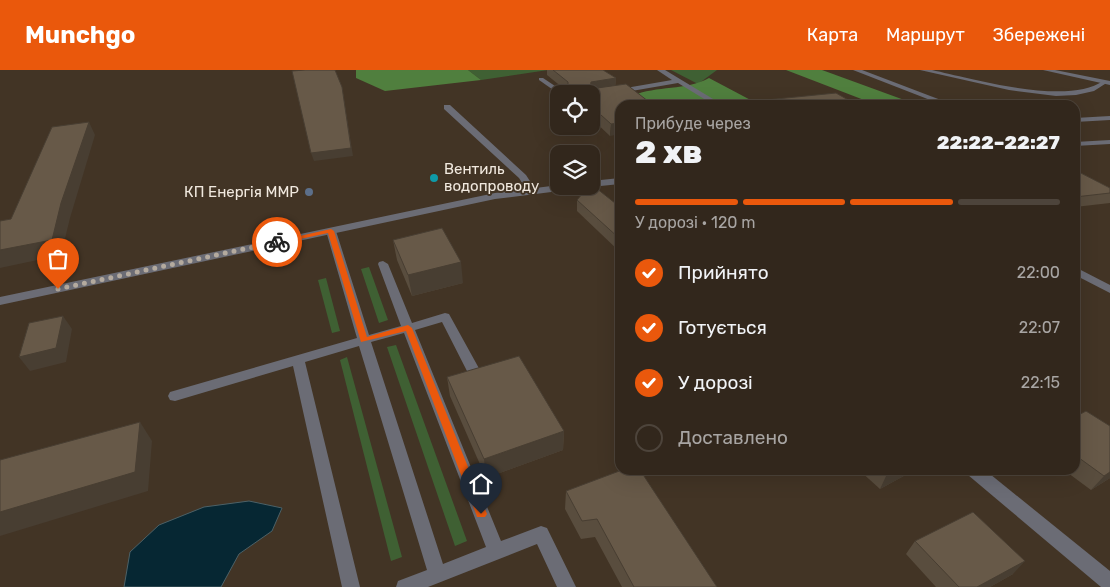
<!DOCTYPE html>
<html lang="uk">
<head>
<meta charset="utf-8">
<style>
	body { margin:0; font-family:Rubik,sans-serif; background:#3d3329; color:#f1f3f6; height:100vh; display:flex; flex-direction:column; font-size:19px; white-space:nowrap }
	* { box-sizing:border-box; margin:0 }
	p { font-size:16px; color:#a8a5a3 }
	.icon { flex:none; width:28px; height:28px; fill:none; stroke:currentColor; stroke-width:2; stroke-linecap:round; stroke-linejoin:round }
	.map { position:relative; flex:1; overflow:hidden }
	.sheet { position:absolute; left:615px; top:30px; width:465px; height:375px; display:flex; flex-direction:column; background:#32271c; border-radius:15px; box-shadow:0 5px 20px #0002,0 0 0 1px #4d443b }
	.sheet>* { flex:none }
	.fabs { position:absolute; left:550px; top:15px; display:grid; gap:10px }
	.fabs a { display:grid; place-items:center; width:50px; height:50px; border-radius:10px; background:#32271c; box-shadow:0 5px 20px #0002,0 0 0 1px #4d443b; font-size:25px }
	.pin { position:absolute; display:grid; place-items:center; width:42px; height:42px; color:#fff; margin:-51px -21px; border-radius:50% 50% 50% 0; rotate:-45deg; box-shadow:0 0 5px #0007 }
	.pin .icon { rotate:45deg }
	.courier { position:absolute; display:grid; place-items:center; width:50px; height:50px; margin:-25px; border:4px solid #ea580c; border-radius:50%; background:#fff; color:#222; box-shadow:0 1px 6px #0007 }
	.summary em { font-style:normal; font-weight:800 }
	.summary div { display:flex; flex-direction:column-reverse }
	.summary { display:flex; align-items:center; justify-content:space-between; height:85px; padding:0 20px }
	h1 { font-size:32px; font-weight:800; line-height:38px }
	.bar { display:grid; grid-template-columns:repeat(4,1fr); gap:8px 5px; align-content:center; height:60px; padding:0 20px }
	.bar i { height:6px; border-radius:4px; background:#4d443b }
	.bar .current { background:#ea580c }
	.bar p { grid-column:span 4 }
	ol { padding:0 20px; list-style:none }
	li { display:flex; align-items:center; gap:15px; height:55px }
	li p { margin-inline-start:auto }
	li .icon { padding:5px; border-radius:50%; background:#ea580c; color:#fff; stroke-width:4 }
	li:last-child { color:#a8a5a3 }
	li i { width:28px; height:28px; border:2px solid #4d443b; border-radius:50% }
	header { display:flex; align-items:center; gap:30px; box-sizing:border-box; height:70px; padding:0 25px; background:#ea580c; color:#fff }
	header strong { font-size:24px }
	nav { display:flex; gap:28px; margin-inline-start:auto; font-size:18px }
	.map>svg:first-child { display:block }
	.green { fill:#3f6033 }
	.forest { fill:#507f3e }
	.water { fill:#062733; stroke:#4c6167 }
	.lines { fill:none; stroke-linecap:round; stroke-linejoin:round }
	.service { fill:#6b6c75; fill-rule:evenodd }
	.minor { fill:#6b6c75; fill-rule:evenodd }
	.tertiary { fill:#6b6c75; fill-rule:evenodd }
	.wall { fill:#594d3e }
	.shaded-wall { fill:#483e32 }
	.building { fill:#675948; stroke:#483e32 }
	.route { fill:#ea580c }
	.done { stroke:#b4aa9e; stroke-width:5; stroke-dasharray:0 9 }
	.culture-dot { fill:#0f9aa8; stroke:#423425; stroke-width:2 }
	.service-dot { fill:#5c6f8a; stroke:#423425; stroke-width:2 }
	.labels { text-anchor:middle; stroke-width:4; stroke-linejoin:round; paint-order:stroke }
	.far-poi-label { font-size:15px; fill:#f1e9df; stroke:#423425; text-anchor:start }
</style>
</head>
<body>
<header>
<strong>Munchgo</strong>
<nav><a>Карта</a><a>Маршрут</a><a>Збережені</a></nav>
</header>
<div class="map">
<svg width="1110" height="517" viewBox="0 0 1110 517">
	<rect width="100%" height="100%" fill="#423425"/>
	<g class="green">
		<path d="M468 0H548L481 10Z"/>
		<path d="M671 0H717L698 14Z"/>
		<path d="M369 197 388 250 379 253 361 199Z"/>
		<path d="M326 208 340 261 332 263 318 210Z"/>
		<path d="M396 275 467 471 455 476 387 277Z"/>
		<path d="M347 287 402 487 391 491 340 290Z"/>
	</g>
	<g class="forest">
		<path d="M356 0H468L481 10 385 21 356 8Z"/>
		<path d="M786 0H822L918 35H877Z"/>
		<path d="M709 8 760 35H646L632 26C657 15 686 21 709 8Z"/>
	</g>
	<path class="water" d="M249 431 282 438 272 461 239 484 221 517H124L130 482 159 455 204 437Z"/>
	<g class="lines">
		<g class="service">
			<path d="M657 0H665L723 35H714L678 13 591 28V24L672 10Z"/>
			<path d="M920 0H932C973 9 1068 36 1103 11L1108 12 1094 21 1076 25 1056 26 1009 20Z"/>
			<path d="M539 8H543L567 24H559L539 10Z"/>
			<path d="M444 35H450L526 105 537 122 535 124H529L519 108 444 39Z"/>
			<path d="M1110 46V50L1075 52V48Z"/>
			<path d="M331 158 336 161 369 265 401 256 378 194 379 192 383 191 388 194 412 253 445 243 449 244 481 302 479 305H469L442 252 415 260 501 471 541 456 547 458 576 517H557L537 474 428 517H396L398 511 427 500 359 276 305 292 360 517H342L293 296 175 331 170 330 168 326 170 322 357 268 326 161ZM404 263 486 477 443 494 371 272Z"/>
		</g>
		<g class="minor">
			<path d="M853 0H862L954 35H943Z"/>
			<path d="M1043 0H1055L1110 11V15Z"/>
			<path d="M1075 197 1110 215V223L1075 205Z"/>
			<path d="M966 400H985L1110 501V517H1101L968 405Z"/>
		</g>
		<g class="tertiary">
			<path d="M1110 70V74L1075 76V72Z"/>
			<path d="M620 108V114L591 117 589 116H591V111Z"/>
			<path d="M559 115 579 116 575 119 495 129 0 235V227L495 123Z"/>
		</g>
	</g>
	<g class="wall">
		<path d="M547 0H603L616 8 610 66 591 48V24H568V22L547 5Z"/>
		<path d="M766 30 857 35H765Z"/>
		<path d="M1075 100 1110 118V133L1075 137Z"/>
		<path d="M577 130 620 137V182L577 141Z"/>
		<path d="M393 170 463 213 412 226 397 190Z"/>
		<path d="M447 307 564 361 563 380 486 408 450 326Z"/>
		<path d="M1075 347 1110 408 1091 420 1064 400H1075Z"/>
		<path d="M859 400H912L911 402 880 419Z"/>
		<path d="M566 421 717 517H622L595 467 581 469 565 439Z"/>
		<path d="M915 471 1013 504 990 517H936L906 484Z"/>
	</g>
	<g class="shaded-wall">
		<path d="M616 8 615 18 590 24 591 12Z"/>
		<path d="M342 17 353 86 314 91 311 83Z"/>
		<path d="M89 52 95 65 70 148 61 185 0 198V180Z"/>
		<path d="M620 53V64L610 66 611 54Z"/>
		<path d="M461 192 463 213 412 226 408 205Z"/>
		<path d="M63 246 72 259 66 292 30 301 19 287Z"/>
		<path d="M140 352 152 371 148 421 0 466V442Z"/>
		<path d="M564 361 563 380 486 408 484 389Z"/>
		<path d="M896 400H912L911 402 880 419 887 404Z"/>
		<path d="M1110 402V408L1091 420 1104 406Z"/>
		<path d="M1025 491 1013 504 990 517H977Z"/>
	</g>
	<g class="building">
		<path d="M305 0H335L342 17 351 78 311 83 292 1Z"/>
		<path d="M553 0H603L616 8 591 12 590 19 626 14 653 35H620V53L611 54 591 36V24H578L568 15V12Z"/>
		<path d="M836 23 857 35H772L766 30Z"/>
		<path d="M89 52 61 133 52 170 0 180V151L11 149 52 57Z"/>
		<path d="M1075 100 1110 118V123L1075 127Z"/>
		<path d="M591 114 620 137V169L577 130 589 116H591Z"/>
		<path d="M442 158 461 192 408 205 393 170Z"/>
		<path d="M63 246 56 278 19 287 29 253Z"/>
		<path d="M519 286 564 361 484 389 447 307Z"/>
		<path d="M1086 341 1110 356V402L1104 406 1075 385V347Z"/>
		<path d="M140 352 135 402 0 442V390Z"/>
		<path d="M622 400H640L717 517H634L597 449 582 451 566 421Z"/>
		<path d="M882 400H896L887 404Z"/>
		<path d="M973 442 1025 491 977 517H959L915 471Z"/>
	</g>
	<path class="route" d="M331 159 334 161 367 267 408 255 412 258 487 444 485 447H477L476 444 406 261 361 272 328 163 277 174 273 172Z"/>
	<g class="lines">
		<path class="done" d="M58 219 277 172"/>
	</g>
	<circle class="culture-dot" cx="434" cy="108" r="5"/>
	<circle class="service-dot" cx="309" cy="122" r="5"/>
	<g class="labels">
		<g class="far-poi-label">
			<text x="444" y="104">Вентиль<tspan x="444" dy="17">водопроводу</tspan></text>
			<text x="299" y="127" text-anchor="end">КП Енергія ММР</text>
		</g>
	</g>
</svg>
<div class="fabs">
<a><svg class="icon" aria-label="locate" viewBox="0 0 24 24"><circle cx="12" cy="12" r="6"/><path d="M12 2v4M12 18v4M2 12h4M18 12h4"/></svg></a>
<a><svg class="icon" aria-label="layers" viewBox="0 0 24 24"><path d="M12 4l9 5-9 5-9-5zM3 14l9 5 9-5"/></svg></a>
</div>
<div class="pin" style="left:58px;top:219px;background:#ea580c"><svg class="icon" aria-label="bag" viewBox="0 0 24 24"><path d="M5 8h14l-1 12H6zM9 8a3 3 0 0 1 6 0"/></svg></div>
<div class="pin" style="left:481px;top:444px;background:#1f2937"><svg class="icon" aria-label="home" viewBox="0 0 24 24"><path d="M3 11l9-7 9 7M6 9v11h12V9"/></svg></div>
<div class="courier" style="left:277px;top:172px"><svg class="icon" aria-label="bike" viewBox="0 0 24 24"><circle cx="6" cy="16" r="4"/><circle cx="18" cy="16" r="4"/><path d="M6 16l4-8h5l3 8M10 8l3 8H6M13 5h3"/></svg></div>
<section class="sheet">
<div class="summary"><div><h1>2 хв</h1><p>Прибуде через</p></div><em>22:22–22:27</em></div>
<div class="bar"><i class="current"></i><i class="current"></i><i class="current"></i><i></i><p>У дорозі · 120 m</p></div>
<ol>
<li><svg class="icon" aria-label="check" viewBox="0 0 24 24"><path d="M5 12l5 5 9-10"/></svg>Прийнято<p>22:00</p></li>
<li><svg class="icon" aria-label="check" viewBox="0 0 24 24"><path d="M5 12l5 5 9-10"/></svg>Готується<p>22:07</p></li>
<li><svg class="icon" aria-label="check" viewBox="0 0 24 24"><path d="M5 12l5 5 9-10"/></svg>У дорозі<p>22:15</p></li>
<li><i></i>Доставлено</li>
</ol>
</section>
</div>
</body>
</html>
